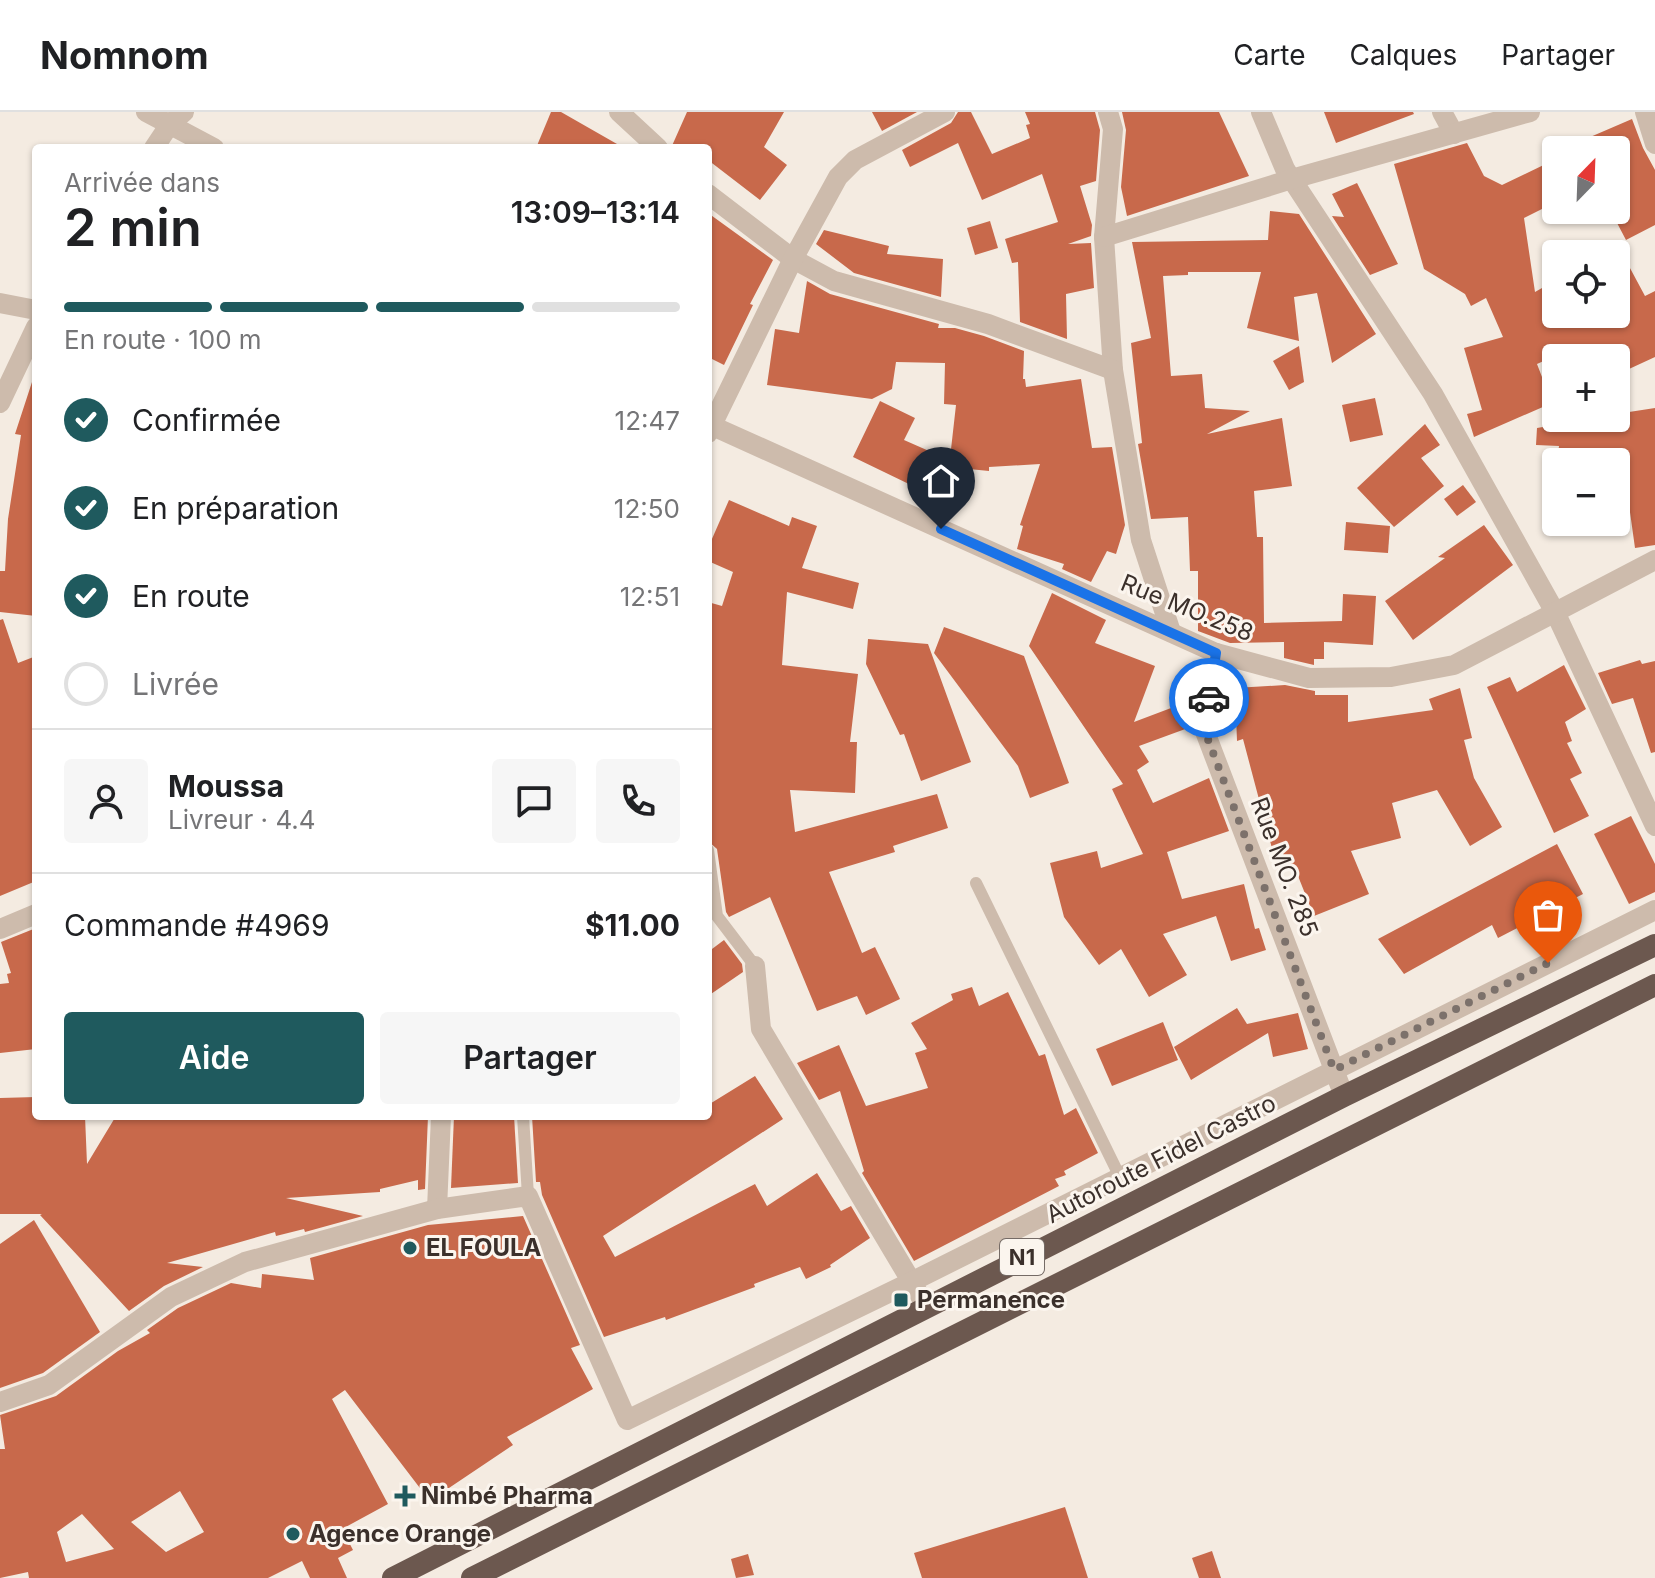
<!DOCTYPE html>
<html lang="fr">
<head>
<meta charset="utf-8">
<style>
	body { margin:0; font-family:Inter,sans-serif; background:#f6f6f6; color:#202124; height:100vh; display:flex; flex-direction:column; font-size:30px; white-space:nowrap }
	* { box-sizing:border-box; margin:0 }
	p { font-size:26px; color:#757577 }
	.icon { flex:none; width:44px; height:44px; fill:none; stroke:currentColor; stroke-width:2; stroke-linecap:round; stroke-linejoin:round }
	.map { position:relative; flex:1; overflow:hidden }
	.details { position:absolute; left:32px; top:32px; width:680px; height:976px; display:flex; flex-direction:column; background:#fff; border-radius:8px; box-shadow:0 2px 6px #0004 }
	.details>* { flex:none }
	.needle { width:52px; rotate:23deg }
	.buttons { position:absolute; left:1542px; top:24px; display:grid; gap:16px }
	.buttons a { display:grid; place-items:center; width:88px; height:88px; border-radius:8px; background:#fff; box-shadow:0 2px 6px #0004; font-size:40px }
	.pin { position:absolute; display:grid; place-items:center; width:68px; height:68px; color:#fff; margin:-82px -34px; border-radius:50% 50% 50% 0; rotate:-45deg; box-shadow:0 0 8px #0007 }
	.pin .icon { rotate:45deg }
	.courier { position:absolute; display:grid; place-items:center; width:80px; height:80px; margin:-40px; border:6px solid #1a73e8; border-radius:50%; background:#fff; color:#222; box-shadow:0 2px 10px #0007 }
	.headline em { font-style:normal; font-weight:600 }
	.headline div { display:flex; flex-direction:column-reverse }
	.headline { display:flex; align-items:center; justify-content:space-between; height:136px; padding:0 32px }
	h1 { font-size:52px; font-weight:600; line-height:60px }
	.bar { display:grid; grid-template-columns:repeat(4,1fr); gap:12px 8px; align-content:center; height:96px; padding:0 32px }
	.bar i { height:10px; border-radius:6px; background:#e0e0e0 }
	.bar .current { background:#1f5a5e }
	.bar p { grid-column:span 4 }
	.line { display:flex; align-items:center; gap:20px; padding:0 32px; border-top:2px solid #e0e0e0 }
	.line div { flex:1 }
	.round { display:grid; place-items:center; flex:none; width:84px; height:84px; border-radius:8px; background:#f6f6f6 }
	ol { padding:0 32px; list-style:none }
	li { display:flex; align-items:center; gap:24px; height:88px }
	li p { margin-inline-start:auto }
	li .icon { padding:8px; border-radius:50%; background:#1f5a5e; color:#fff; stroke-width:4 }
	li:last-child { color:#757577 }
	li i { width:44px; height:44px; border:4px solid #e0e0e0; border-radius:50% }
	.action { display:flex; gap:16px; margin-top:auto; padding:16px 32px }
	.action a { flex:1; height:92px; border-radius:8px; background:#1f5a5e; color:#fff; font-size:32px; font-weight:600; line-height:92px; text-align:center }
	.action a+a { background:#f6f6f6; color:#202124 }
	header { display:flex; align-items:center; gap:48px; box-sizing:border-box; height:112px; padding:0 40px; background:#fff; border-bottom:2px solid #e0e0e0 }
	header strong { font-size:38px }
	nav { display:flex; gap:44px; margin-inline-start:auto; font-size:28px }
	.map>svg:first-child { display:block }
	.building { fill:#c8694b; fill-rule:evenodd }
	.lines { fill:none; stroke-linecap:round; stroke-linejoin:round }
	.service { stroke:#cdbbac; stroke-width:12 }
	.minor { stroke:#cdbbac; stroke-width:20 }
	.trunk { stroke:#6c584f; stroke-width:22 }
	.done { stroke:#7c716b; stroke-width:8; stroke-dasharray:0 14.4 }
	.route { stroke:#1a73e8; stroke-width:10 }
	.poi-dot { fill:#1f5a5e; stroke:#fbf5ee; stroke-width:3 }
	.labels { text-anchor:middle; stroke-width:6; stroke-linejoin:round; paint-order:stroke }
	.shield { fill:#fbf5ee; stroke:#756b66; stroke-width:2 }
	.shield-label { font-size:22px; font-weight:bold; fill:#3b302b }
	.street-label { font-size:24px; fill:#3b302b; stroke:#fbf5ee }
	.poi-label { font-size:24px; font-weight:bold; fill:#3b302b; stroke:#fbf5ee; text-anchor:start }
</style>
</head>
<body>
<header>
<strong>Nomnom</strong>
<nav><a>Carte</a><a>Calques</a><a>Partager</a></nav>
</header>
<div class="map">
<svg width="1655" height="1466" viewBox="0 0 1655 1466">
	<rect width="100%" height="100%" fill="#f4ebe1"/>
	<g class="building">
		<path d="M551 0H561L624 36H536Z"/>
		<path d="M687 0H784L764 35 787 53 760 88 708 48V36H671Z"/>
		<path d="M872 0H917L882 19Z"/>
		<path d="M958 0H971L992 42 1030 26 1026 13 1030 12 1025 0H1095L1100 18 1096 69 1080 74 1092 113 1091 124 1068 132 1091 131 1094 176 1066 182 1067 227 1020 210 1018 150 1012 151 1005 127 1058 110 1042 62 982 88 958 31 910 55 902 38 951 11Z"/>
		<path d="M1122 0H1219L1249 64 1127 104 1121 75 1126 18Z"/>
		<path d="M1324 0H1413L1414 2 1336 31Z"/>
		<path d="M1632 7 1643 36 1655 58V113L1626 128 1616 109V38H1560Z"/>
		<path d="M1467 31 1484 64 1502 73 1556 47V90L1524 106 1535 180 1556 168V202H1616V130L1645 184 1655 179V245L1616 263V246H1593L1588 234 1578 237 1577 234 1537 252 1552 291 1474 325 1467 302 1482 298 1464 236 1503 225 1486 186 1471 194 1465 182 1424 157 1394 52Z"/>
		<path d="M1357 71 1398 152 1370 163 1332 104 1344 105 1332 82Z"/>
		<path d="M1270 99 1299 102 1376 222 1332 251 1317 181 1294 185 1299 229 1247 216 1261 160H1188V163L1163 164 1171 264 1202 262 1205 296 1250 299 1207 322 1282 306 1292 374 1254 379 1257 425H1263L1264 511 1342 509 1343 482 1376 484 1373 533 1324 530V547H1314V553L1284 546V530L1230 531 1198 519V459H1190L1188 405 1151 407 1138 332 1142 331 1131 231 1151 226 1132 130 1268 128Z"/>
		<path d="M708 101 773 148 750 192 753 193 724 253 708 245Z"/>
		<path d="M990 109 998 136 975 143 967 116Z"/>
		<path d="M824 118 889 134 887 142 943 147 941 185 854 161 816 132Z"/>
		<path d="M807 169 830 182 939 212 938 216H955L984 224 1024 239 1023 267H1025L1026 275 1081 267 1092 336 1112 335 1125 413 1116 442 1107 439 1091 470 1062 457 1064 452 1017 437 1023 414 1020 413 1040 352 989 355V359L949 355 956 293 944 292 945 251 896 250 892 277 872 287 767 273 775 217 799 221Z"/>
		<path d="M1299 234 1304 270 1289 278 1273 249Z"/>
		<path d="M32 270 36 271V504L0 500V459H5L8 407 21 323 15 322Z"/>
		<path d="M1375 286 1383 323 1350 330 1342 293Z"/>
		<path d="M880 289 915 306 904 328 929 339 913 374 853 345Z"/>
		<path d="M1655 296V433L1635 436 1623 350H1557L1559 334 1536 333 1537 316 1595 306H1616V302Z"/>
		<path d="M1425 312 1440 333 1421 346 1444 374 1394 415 1357 376Z"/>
		<path d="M1463 373 1476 390 1457 404 1444 387Z"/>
		<path d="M729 388 789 414 792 405 817 414 802 456 859 471 853 497 787 480 782 553 858 562 850 630H857L855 681 790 678 795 720 937 682 948 716 893 734 895 740 829 760 862 841 875 835 900 887 866 903 857 884 817 899 770 785 729 805 726 800 717 737 708 729V490L722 494 733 460 708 449V436Z"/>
		<path d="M1346 410 1390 414 1388 441 1344 438Z"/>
		<path d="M1484 413 1513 453 1413 528 1385 489 1445 446 1438 445Z"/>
		<path d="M1052 481 1106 508 1095 531 1155 554 1134 610 1179 593 1188 616 1139 634 1149 650 1137 658 1153 691 1209 666 1229 719 1167 740 1182 787 1244 772 1255 817 1259 816 1266 838 1231 849 1216 804 1163 822 1187 863 1149 885 1121 837 1099 853 1064 805 1050 751 1097 739 1101 756 1143 742 1112 677 1123 672 1029 534Z"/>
		<path d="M3 507 18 551 36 544V769L0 784V508Z"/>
		<path d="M944 515 1024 544 1069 671 1030 686 1018 654 934 541Z"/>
		<path d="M868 527 928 532 971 650 921 669 904 622 900 623 866 552Z"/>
		<path d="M1640 548 1642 552 1655 549V640L1651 641 1633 586 1612 592 1598 561Z"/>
		<path d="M1564 553 1586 597 1565 610 1572 629 1567 631 1582 661 1570 667 1589 704 1554 721 1487 575 1510 565 1517 580Z"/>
		<path d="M1285 573 1315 579V583H1348V610L1433 598 1429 587 1460 576 1472 626 1464 628 1474 666 1502 715 1470 734 1437 678 1392 691 1401 726 1351 739 1369 782 1314 804 1294 754 1278 759 1243 627 1237 629 1235 576Z"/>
		<path d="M1631 704 1655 752V780L1629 792 1594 722Z"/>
		<path d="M1557 732 1583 782 1498 826 1492 813 1404 862 1378 827Z"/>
		<path d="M36 816V844L32 846 36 863V937L0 941V872L9 871 7 862 11 861 1 830Z"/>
		<path d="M724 828 742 852 743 860 708 884V840Z"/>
		<path d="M972 875 979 894 1008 880 1039 944 1045 942 1064 1003 1076 996 1098 1041 1064 1059 1066 1063 1055 1067 1059 1074 914 1149 862 1061 864 1059 840 979 819 988 797 951 839 933 866 994 928 976 915 941 927 937 911 911 953 888 951 882Z"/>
		<path d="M1237 896 1247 912 1298 901 1308 937 1273 945 1268 921 1191 968 1174 935Z"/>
		<path d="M1163 910 1178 948 1112 974 1096 937Z"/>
		<path d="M755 964 783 1007 603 1124 615 1145 755 1072 767 1094 817 1061 841 1099 851 1094 870 1126 830 1153 831 1155 806 1167 800 1155 754 1172 755 1175 666 1208 665 1205 604 1225 542 1083 540 1070H536L532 1004H708V993Z"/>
		<path d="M36 985V1004H85L87 1052 116 1004H428L425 1077 418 1078V1068L380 1077V1080L286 1086 363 1104 305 1120 304 1117 276 1124 275 1120 167 1151 203 1155 164 1174 129 1199 40 1103 42 1102H0V986Z"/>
		<path d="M454 1004H514L518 1071 451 1076Z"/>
		<path d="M523 1104 580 1233 571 1236 593 1277 507 1325 513 1333 443 1380 439 1374 426 1384 345 1278 332 1287 388 1392 342 1417 353 1438 338 1446 347 1466H310L302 1449 268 1466H29L28 1460 0 1466V1337H5L0 1303 56 1284 118 1239 150 1221 147 1218 178 1196 231 1171 261 1176 262 1162 314 1168 310 1146 428 1113ZM180 1379 204 1420 166 1440 131 1410ZM82 1402 114 1437 66 1450 57 1420Z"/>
		<path d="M34 1108 100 1220 43 1261 0 1276V1132Z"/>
		<path d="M1065 1395 1088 1466H922L914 1441Z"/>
		<path d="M1212 1439 1221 1466H1199L1192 1446Z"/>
		<path d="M748 1442 754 1463 736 1466 731 1447Z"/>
	</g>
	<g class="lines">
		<g class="service">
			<path d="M708 738 717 804 755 854"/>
			<path d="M976 771 1120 1065"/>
			<path d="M523 1004 528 1084"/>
		</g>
		<g class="minor">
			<path d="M146 0 214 36"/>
			<path d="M619 0 658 36"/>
			<path d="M1108 0 1113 17 1104 125 1113 258 1141 428 1171 520"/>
			<path d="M1261 0 1285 57 1433 282 1556 502 1655 714"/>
			<path d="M1442 0 1454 22"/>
			<path d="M1645 0 1655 32"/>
			<path d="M154 36 170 12 184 0"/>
			<path d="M708 82 793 147 834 169 988 212 1113 258"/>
			<path d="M1104 125 1292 67 1530 0"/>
			<path d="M0 191 36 198"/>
			<path d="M0 291 36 215"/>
			<path d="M708 312 1216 541 1309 566 1391 565 1454 553 1655 448"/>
			<path d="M708 321 793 147 838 65 855 48 945 0"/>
			<path d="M1216 541 1204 617 1344 984"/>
			<path d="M0 817 36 802"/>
			<path d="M755 854 761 917 926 1194"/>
			<path d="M437 1097 441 1004"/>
			<path d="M0 1290 49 1273 171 1185 245 1150 437 1097 528 1084 627 1308 911 1170 1655 798"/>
		</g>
		<g class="trunk">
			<path d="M393 1466 1344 984 1655 833"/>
			<path d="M472 1466 1655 873"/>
		</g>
	</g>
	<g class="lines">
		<path class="done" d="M1209 586 1204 617 1334 958 1548 851"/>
		<path class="route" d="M941 417 1216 541 1209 586"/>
	</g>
	<g class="poi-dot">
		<circle cx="410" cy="1136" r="8"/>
		<rect x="893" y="1180" width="16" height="16" rx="4"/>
		<path d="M401 1372h8v8h8v8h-8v8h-8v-8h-8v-8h8z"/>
		<circle cx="293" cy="1422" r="8"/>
	</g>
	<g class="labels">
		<rect class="shield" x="1000" y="1127" width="44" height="36" rx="6"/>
		<g class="shield-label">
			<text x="1022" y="1153">N1</text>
		</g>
		<g class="street-label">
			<text transform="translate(1187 496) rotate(22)" y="8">Rue MO.258</text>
			<text transform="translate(1284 755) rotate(69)" y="8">Rue MO. 285</text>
			<text transform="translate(1161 1047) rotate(-27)" y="8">Autoroute Fidel Castro</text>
		</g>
		<g class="poi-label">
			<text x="426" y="1144">EL FOULA</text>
			<text x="917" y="1196">Permanence</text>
			<text x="421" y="1392">Nimbé Pharma</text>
			<text x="309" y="1430">Agence Orange</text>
		</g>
	</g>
</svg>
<div class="buttons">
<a><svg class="needle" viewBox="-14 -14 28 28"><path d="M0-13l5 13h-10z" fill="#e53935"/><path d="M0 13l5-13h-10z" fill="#757577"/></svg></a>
<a><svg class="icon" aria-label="locate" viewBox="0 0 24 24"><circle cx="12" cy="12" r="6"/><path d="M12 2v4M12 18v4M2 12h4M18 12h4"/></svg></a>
<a>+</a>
<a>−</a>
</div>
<div class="pin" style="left:1548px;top:851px;background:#ea580c"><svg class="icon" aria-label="bag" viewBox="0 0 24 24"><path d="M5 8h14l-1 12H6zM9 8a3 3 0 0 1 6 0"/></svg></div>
<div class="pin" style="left:941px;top:417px;background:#1f2937"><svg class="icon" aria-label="home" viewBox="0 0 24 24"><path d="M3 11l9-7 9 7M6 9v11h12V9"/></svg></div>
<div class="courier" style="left:1209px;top:586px"><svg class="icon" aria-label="car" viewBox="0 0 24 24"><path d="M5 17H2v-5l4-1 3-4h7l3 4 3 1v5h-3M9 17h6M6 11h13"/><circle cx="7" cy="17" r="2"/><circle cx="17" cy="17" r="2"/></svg></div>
<section class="details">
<div class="headline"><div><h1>2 min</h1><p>Arrivée dans</p></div><em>13:09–13:14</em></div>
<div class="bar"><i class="current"></i><i class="current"></i><i class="current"></i><i></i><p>En route · 100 m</p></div>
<ol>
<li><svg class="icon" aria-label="check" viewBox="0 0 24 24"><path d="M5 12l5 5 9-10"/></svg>Confirmée<p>12:47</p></li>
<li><svg class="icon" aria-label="check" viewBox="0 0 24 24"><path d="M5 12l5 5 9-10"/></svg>En préparation<p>12:50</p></li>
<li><svg class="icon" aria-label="check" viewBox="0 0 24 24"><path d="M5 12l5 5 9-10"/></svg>En route<p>12:51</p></li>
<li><i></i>Livrée</li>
</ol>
<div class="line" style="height:144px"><a class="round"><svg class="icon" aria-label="person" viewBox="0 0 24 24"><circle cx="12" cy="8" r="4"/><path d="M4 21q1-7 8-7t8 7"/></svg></a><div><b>Moussa</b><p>Livreur · 4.4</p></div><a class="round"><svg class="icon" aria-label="chat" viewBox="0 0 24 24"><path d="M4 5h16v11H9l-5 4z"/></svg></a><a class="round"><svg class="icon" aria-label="phone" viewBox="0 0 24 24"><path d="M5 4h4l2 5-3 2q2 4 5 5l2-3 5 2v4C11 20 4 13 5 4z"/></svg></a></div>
<div class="line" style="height:104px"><div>Commande #4969</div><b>$11.00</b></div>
<div class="action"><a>Aide</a><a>Partager</a></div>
</section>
</div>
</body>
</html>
